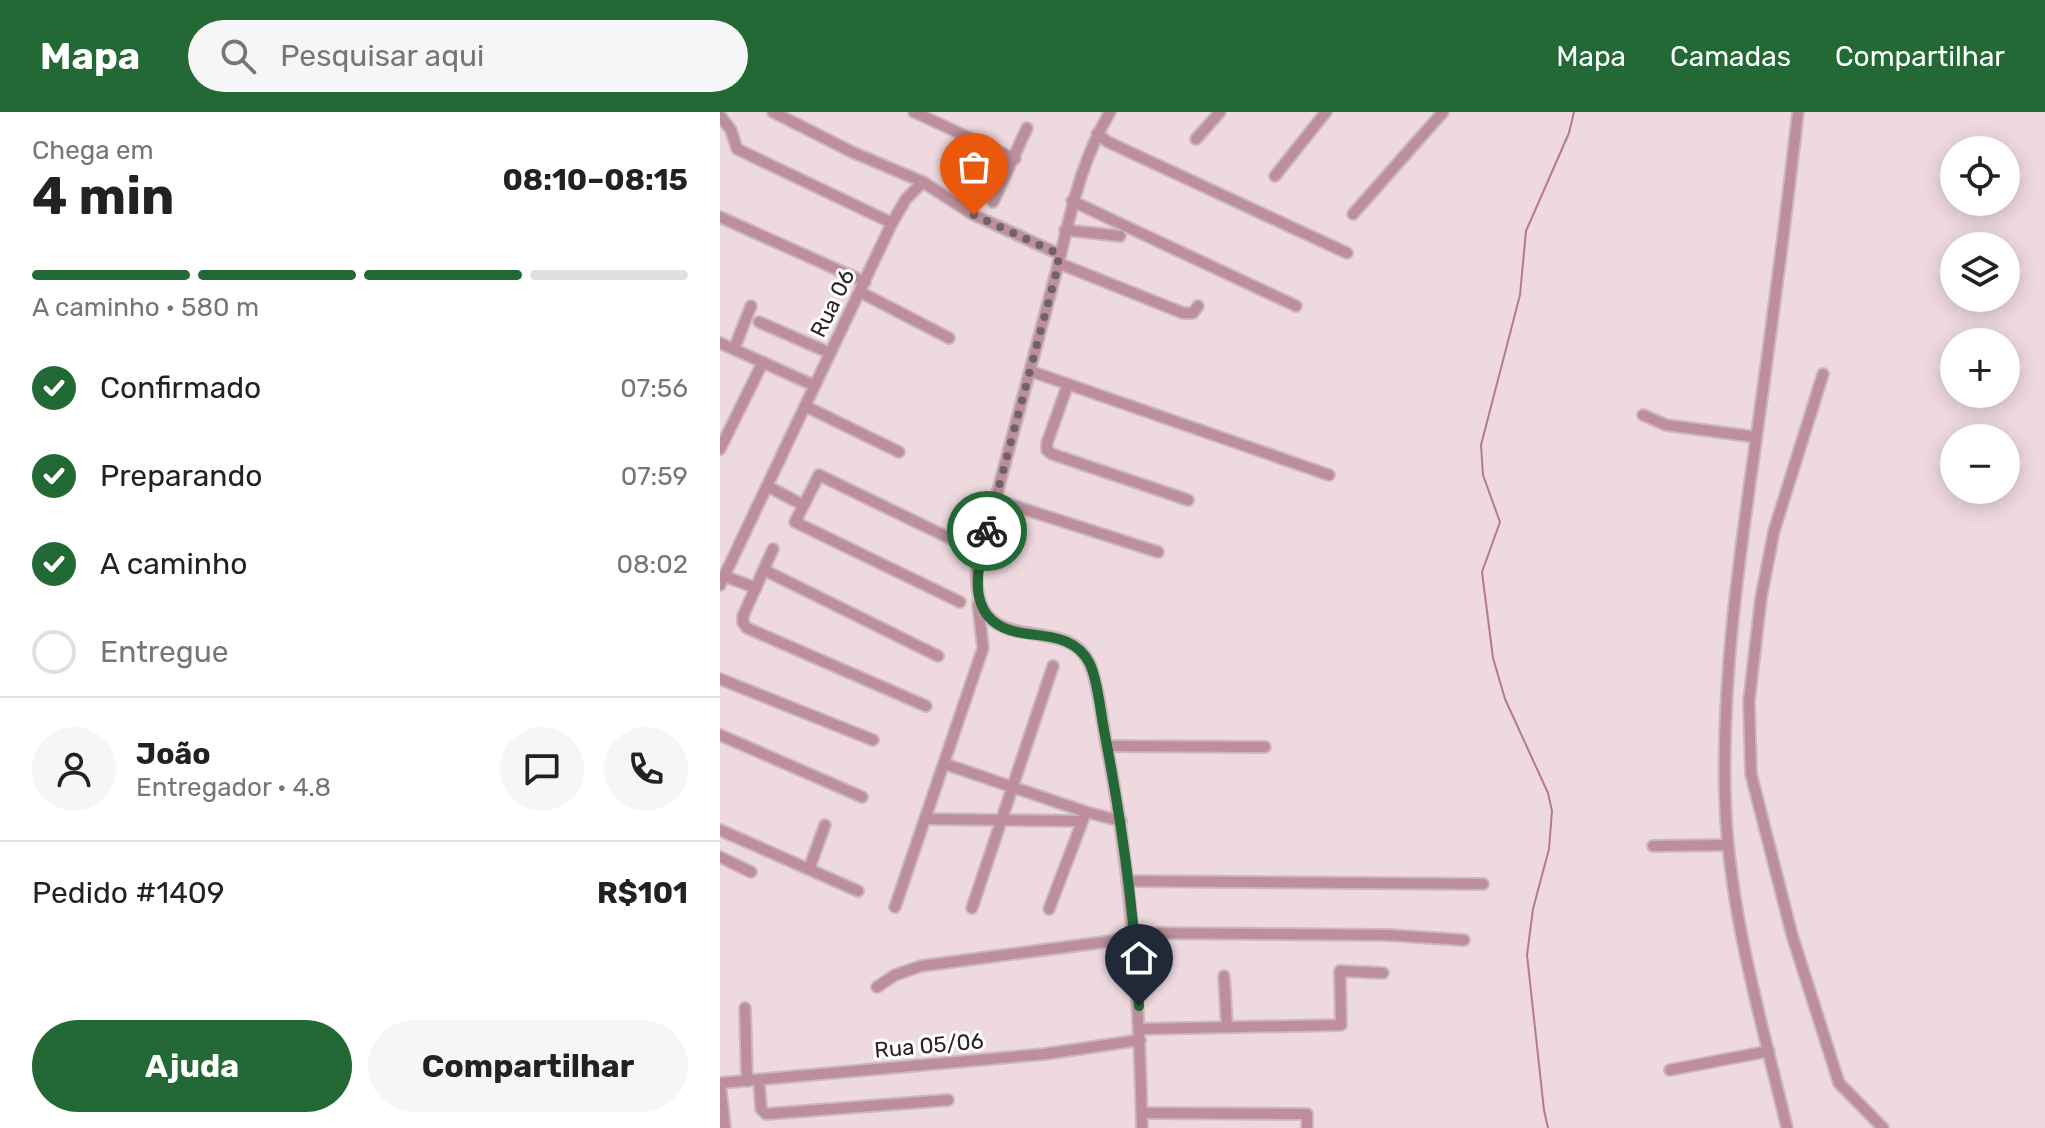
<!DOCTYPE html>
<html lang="pt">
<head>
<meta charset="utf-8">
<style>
	body { margin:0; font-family:Rubik,sans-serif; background:#f6f6f6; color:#222; height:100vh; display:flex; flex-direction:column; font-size:30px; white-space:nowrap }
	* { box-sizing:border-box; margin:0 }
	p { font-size:26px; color:#767676 }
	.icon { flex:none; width:44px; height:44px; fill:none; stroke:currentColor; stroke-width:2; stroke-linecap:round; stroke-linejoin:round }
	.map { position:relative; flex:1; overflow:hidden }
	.drawer { display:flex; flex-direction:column; background:#fff; width:720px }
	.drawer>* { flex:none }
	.fabs { position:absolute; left:1220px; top:24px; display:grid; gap:16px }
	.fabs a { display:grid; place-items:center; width:80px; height:80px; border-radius:50%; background:#fff; box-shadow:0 4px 20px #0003; font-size:40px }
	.pin { position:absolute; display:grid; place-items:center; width:68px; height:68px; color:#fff; margin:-82px -34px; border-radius:50% 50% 50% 0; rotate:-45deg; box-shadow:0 0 8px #0007 }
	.pin .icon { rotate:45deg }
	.courier { position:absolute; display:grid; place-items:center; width:80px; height:80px; margin:-40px; border:6px solid #236935; border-radius:50%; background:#fff; color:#222; box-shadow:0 2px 10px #0007 }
	.headline em { font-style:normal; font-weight:700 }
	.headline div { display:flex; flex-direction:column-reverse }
	.headline { display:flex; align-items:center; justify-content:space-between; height:136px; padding:0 32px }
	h1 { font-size:52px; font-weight:700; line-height:60px }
	.bar { display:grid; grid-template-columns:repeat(4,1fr); gap:12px 8px; align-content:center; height:96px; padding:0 32px }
	.bar i { height:10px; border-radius:6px; background:#e0e0e0 }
	.bar .on { background:#236935 }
	.bar p { grid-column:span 4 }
	.line { display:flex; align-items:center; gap:20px; padding:0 32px; border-top:2px solid #e0e0e0 }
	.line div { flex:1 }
	.round { display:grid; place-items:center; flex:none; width:84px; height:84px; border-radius:42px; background:#f6f6f6 }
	ol { padding:0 32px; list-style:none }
	li { display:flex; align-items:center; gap:24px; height:88px }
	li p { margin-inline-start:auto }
	li .icon { padding:8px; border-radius:50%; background:#236935; color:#fff; stroke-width:4 }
	li:last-child { color:#767676 }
	li i { width:44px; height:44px; border:4px solid #e0e0e0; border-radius:50% }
	.action { display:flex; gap:16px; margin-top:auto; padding:16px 32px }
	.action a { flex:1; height:92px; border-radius:48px; background:#236935; color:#fff; font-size:32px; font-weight:700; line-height:92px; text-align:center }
	.action a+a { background:#f6f6f6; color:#222 }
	header { display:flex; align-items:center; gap:48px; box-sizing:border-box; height:112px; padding:0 40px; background:#236935; color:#fff }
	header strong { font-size:38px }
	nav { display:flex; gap:44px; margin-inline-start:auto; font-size:28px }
	.search { width:560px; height:72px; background:#f6f6f6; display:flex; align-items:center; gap:20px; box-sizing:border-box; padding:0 28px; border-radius:44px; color:#767676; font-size:30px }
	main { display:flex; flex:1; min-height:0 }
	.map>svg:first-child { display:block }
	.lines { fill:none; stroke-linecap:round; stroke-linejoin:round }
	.stream { stroke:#b37b8d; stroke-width:2 }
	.minor-casing { stroke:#cbb8be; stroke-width:14 }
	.minor { stroke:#bd8e9c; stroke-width:10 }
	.done { stroke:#6f6366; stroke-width:8; stroke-dasharray:0 14.4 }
	.route { stroke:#236935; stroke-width:10 }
	.labels { text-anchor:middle; stroke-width:6; stroke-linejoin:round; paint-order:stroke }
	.street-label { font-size:22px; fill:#2b2325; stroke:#fff }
</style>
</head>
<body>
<header>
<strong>Mapa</strong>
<div class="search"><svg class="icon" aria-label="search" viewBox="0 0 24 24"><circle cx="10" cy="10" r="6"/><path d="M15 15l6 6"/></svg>Pesquisar aqui</div>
<nav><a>Mapa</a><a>Camadas</a><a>Compartilhar</a></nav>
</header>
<main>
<section class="drawer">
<div class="headline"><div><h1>4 min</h1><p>Chega em</p></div><em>08:10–08:15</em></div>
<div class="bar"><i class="on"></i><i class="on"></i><i class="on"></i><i></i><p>A caminho · 580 m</p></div>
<ol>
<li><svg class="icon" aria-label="check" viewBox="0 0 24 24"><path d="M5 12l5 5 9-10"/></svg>Confirmado<p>07:56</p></li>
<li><svg class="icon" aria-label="check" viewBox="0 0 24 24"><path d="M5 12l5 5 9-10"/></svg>Preparando<p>07:59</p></li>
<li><svg class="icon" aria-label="check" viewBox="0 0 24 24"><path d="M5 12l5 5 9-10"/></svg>A caminho<p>08:02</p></li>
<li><i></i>Entregue</li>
</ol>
<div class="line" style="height:144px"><a class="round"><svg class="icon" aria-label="person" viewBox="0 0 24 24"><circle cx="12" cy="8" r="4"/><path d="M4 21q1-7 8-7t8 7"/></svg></a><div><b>João</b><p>Entregador · 4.8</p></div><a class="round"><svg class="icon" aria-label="chat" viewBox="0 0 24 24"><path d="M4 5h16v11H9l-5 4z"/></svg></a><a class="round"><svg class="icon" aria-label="phone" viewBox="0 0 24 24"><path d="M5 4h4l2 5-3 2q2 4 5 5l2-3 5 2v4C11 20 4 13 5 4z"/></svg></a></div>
<div class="line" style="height:104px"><div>Pedido #1409</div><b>R$101</b></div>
<div class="action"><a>Ajuda</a><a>Compartilhar</a></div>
</section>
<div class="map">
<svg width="1325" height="1016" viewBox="0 0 1325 1016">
	<rect width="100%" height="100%" fill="#eed9df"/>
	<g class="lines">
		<path class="stream" d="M828 1016 824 998 807 843 813 797 829 737 832 699 828 681 785 587 773 546 762 460 780 410 763 363 761 333 800 183 806 119 849 21 854 0"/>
		<g class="minor-casing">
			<g id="minor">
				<path d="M53 0 132 40 203 70"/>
				<path d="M194 0 295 47"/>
				<path d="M390 0C356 58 350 110 333 172 308 267 283 361 257 455 250 558 352 492 372 558 380 583 382 610 387 636 412 762 419 888 422 1016"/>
				<path d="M1 5 11 18 17 37 172 111"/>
				<path d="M377 22 388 30 627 141"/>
				<path d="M476 27 500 0"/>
				<path d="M555 64 606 0"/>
				<path d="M352 89 576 194"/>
				<path d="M273 90 307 16"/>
				<path d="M633 102 723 0"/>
				<path d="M0 105 145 170"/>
				<path d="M345 118 400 124"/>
				<path d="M338 151 463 201H473L478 194"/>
				<path d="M140 180 229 226"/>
				<path d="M39 210 110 241"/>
				<path d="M0 231 93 273"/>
				<path d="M14 237 31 194"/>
				<path d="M310 259 609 363"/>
				<path d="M1103 262 1054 419 1041 486 1029 589 1031 662 1072 823 1119 971 1163 1016"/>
				<path d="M348 272 327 331V338L332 342 468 388"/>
				<path d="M85 294 179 340"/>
				<path d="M923 303 946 313 1036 325"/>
				<path d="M0 337 43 250"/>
				<path d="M47 374 83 393"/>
				<path d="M276 388 438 440"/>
				<path d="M53 437 23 504V511L27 516 206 594"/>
				<path d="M44 458 218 544"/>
				<path d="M4 464 36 476"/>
				<path d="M0 473 172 111 186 87 203 70 254 103 339 142"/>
				<path d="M240 490 75 410 99 363 252 437"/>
				<path d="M0 567 153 628"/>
				<path d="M0 623 142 685"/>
				<path d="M387 634 545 635"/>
				<path d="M225 652 366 700 401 709"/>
				<path d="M206 707 362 709"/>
				<path d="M0 718 138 779"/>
				<path d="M933 734 1008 733"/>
				<path d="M0 745 31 760"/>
				<path d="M89 757 105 713"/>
				<path d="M407 769 763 772"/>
				<path d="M175 795 263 536 258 492"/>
				<path d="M252 796 333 554"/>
				<path d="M329 797 364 705"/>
				<path d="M504 864 507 915"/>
				<path d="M157 875 175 863 201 854 392 829 414 821 667 823 744 828"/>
				<path d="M25 896 27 969"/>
				<path d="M420 917 621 913 620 859 663 861"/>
				<path d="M950 958 1049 939"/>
				<path d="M39 968 41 997 46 1002 228 988"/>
				<path d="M0 971 325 942 420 928"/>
				<path d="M0 971 5 1016"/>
				<path d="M422 1001 587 1002V1016"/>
				<path d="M1067 1016C1041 907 1008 797 1005 684 1002 569 1018 455 1034 342 1050 228 1065 114 1078 0"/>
			</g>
		</g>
		<use href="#minor" class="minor"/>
	</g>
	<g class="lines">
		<path class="done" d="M254 103 339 142 337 158 267 419"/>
		<path class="route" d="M267 419C255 463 244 515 308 522 332 525 357 526 370 552 379 572 380 601 385 623 402 712 415 803 419 894"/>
	</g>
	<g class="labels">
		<g class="street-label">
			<text transform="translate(112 191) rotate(-64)" y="8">Rua 06</text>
			<text transform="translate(209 933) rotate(-5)" y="8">Rua 05/06</text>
		</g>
	</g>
</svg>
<div class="fabs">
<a><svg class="icon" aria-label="locate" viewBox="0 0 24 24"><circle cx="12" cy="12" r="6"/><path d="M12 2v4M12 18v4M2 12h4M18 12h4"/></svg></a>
<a><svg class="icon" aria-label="layers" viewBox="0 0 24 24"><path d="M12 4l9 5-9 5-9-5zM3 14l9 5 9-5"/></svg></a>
<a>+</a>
<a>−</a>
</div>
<div class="pin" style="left:254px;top:103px;background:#ea580c"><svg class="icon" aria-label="bag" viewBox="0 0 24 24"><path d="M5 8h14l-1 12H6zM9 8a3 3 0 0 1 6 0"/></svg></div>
<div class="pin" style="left:419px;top:894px;background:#1f2937"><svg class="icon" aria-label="home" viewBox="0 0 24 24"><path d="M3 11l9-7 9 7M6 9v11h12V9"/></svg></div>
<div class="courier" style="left:267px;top:419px"><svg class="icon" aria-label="bike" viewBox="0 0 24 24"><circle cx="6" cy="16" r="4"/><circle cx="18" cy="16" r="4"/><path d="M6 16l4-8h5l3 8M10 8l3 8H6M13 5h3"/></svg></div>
</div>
</main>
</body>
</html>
